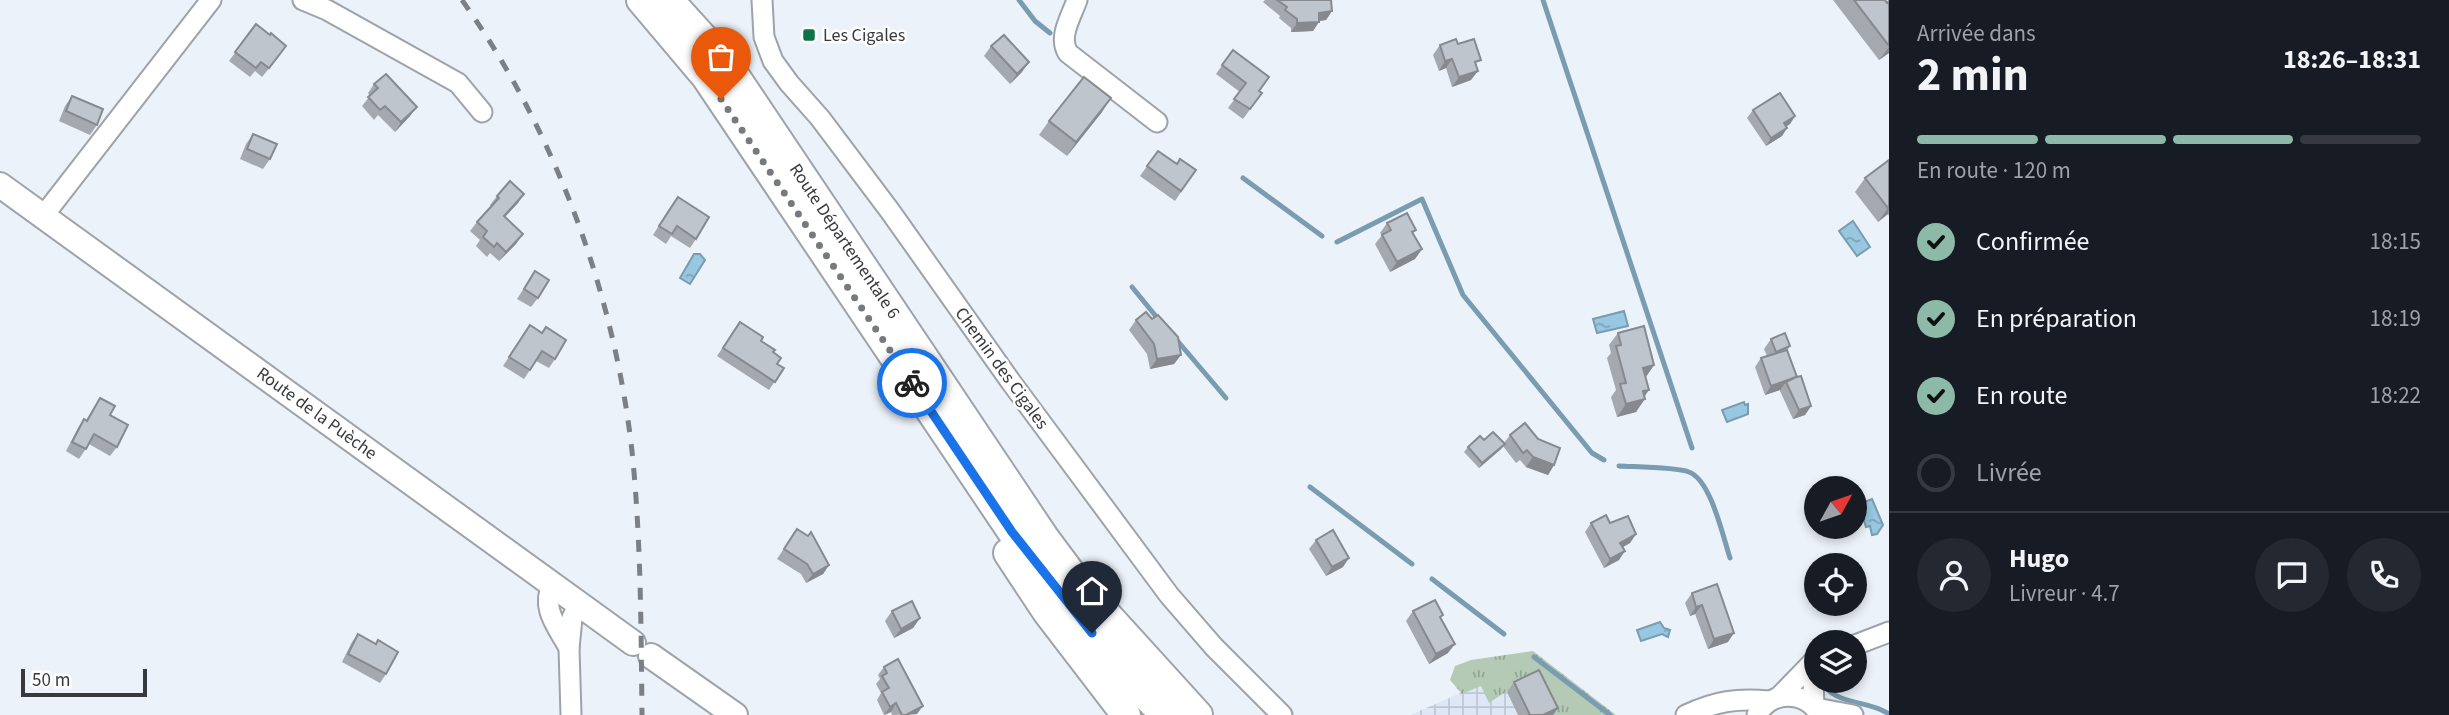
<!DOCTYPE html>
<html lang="fr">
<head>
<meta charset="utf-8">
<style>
	body { margin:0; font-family:"Source Sans 3",sans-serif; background:#242831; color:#f1f3f6; height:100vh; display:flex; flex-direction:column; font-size:26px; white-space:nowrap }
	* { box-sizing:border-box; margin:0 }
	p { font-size:23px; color:#9ea1a6 }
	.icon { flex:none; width:38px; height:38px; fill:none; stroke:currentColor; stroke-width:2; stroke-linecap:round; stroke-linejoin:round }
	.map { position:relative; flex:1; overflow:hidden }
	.side { display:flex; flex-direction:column; background:#171b24; width:560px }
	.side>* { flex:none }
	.needle { width:46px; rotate:50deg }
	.controls { position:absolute; left:1804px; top:476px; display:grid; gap:14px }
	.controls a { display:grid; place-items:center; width:63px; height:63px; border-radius:50%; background:#171b24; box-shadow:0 4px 10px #0003; font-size:35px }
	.scale { position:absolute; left:21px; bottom:18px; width:126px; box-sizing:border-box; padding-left:7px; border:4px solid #37393c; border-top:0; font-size:19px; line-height:24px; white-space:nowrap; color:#37393c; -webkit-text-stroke:5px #fefefe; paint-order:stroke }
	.pin { position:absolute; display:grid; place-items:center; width:60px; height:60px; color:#fff; margin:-72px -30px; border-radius:50% 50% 50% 0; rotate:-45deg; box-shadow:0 0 7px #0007 }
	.pin .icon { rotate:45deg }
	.courier { position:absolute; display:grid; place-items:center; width:70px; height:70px; margin:-35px; border:5px solid #1a73e8; border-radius:50%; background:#fff; color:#222; box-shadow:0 2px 9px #0007 }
	.headline em { font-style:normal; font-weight:700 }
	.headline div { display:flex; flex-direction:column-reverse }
	.headline { display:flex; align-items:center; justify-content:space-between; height:119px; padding:0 28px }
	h1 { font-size:46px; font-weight:700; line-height:52px }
	.bar { display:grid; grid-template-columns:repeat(4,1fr); gap:10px 7px; align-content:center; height:84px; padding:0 28px }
	.bar i { height:9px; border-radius:5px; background:#363941 }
	.bar .selected { background:#8cb9a8 }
	.bar p { grid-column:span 4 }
	.line { display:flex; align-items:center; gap:18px; padding:0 28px; border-top:2px solid #363941 }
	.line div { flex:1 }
	.round { display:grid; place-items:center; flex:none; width:74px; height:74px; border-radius:37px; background:#242831 }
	ol { padding:0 28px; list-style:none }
	li { display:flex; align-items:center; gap:21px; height:77px }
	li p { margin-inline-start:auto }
	li .icon { padding:7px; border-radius:50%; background:#8cb9a8; color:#111; stroke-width:4 }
	li:last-child { color:#9ea1a6 }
	li i { width:38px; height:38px; border:4px solid #363941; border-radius:50% }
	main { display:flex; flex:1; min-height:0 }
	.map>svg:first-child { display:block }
	.industrial { fill:url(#industrial-grid) }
	.grass { fill:url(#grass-tufts) }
	.water { fill:url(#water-ripples); stroke:#7a9cb0; stroke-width:2 }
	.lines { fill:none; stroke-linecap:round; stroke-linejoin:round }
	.stream { stroke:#7a9cb0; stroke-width:5 }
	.minor-casing { stroke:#9ea3aa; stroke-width:23 }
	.major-casing { stroke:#9ea3aa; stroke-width:28 }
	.highway-casing { stroke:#9ea3aa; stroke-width:32 }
	.minor { stroke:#fff; stroke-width:19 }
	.major { stroke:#fff; stroke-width:24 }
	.highway { stroke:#fff; stroke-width:28 }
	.rail { stroke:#7c8084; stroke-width:5; stroke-dasharray:12 12; stroke-linecap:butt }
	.wall { fill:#a4a9af }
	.shaded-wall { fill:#868a8f }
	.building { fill:#bfc5cc; stroke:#868a8f; stroke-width:2 }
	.done { stroke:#767a7e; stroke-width:7; stroke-dasharray:0 12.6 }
	.route { stroke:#1a73e8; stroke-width:9 }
	.poi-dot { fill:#117249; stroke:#fefefe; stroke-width:2.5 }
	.labels { text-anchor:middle; stroke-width:5; stroke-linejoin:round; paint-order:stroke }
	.poi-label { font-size:18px; fill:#37393c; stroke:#fefefe; text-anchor:start }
	.street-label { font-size:18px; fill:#37393c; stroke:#fefefe }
</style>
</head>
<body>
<main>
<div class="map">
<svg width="1889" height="715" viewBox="0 0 1889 715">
	<defs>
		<pattern id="industrial-grid" width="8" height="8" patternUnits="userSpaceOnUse" patternTransform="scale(1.75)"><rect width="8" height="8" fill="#dde7f5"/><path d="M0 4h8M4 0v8" fill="none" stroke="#bec7d3"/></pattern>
		<pattern id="grass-tufts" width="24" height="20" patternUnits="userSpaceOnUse" patternTransform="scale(1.75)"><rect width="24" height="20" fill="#b4cab4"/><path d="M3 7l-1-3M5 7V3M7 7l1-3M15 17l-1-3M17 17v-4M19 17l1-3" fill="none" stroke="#93a594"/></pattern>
		<pattern id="water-ripples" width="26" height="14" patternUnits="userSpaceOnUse" patternTransform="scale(1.75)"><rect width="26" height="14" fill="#97c7e1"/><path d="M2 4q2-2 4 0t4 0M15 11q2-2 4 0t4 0" fill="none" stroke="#7ca3b8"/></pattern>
	</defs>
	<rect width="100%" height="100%" fill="#ecf2f9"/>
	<path class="industrial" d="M1534 661 1605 715H1410Z"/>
	<path class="grass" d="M1533 651 1616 715H1550L1533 679 1507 691 1489 703 1481 686 1462 694 1450 680 1455 666 1471 660Z"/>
	<g class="water">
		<path d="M1853 221 1870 247 1857 256 1839 231Z"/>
		<path d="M694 254H700L705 260 690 284 680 278Z"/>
		<path d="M1624 311 1628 326 1597 333 1593 319Z"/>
		<path d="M1744 402 1745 405 1748 404V414L1727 422 1722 410Z"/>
		<path d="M1872 499 1883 525 1877 534 1872 535 1870 526 1866 527 1859 504Z"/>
		<path d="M1660 622 1664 628 1670 630 1668 637 1662 634 1641 641 1637 630Z"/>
	</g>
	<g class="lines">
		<g class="stream">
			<path d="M1019 0 1035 21 1050 33"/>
			<path d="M1543 0 1692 448"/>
			<path d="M1243 178 1322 236"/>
			<path d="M1337 242 1422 199 1463 295 1592 453 1604 460"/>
			<path d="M1132 287 1159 320"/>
			<path d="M1175 338 1226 398"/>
			<path d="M1619 466C1636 467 1675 467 1689 472 1711 480 1723 537 1730 558"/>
			<path d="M1310 487 1412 564"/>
			<path d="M1432 579 1504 634"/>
			<path d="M1534 657 1610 715"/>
			<path d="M1824 686C1841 706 1869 700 1889 714"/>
		</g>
		<g class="minor-casing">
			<g id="minor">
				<path d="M303 0 327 10 458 83 482 112"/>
				<path d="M762 0 764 37 773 61 789 83 820 118 890 211 1011 382 1169 595 1214 647 1282 715"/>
				<path d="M1077 0C1071 17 1058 37 1068 53L1157 122"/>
				<path d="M44 215 211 0"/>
				<path d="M553 583C540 608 557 626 569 648L572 618 579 603"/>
				<path d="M1855 645 1889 632"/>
				<path d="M569 648 571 715"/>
				<path d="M1779 697 1816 659"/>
				<path d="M1814 706 1813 682 1816 670"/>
				<path d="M1816 708 1853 715"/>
				<path d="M1686 715C1716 701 1737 698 1769 701"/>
				<path d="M1757 715C1771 690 1805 690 1820 715"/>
			</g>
		</g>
		<g class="major-casing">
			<g id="major">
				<path d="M0 185 633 643"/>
				<path d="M651 656 735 715"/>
			</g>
		</g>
		<g class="highway-casing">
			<g id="highway">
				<path d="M641 0 706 77 1012 532 1124 674 1165 715"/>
				<path d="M669 0 727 64 1044 537 1079 584 1198 715"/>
				<path d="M1008 553 1047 612 1126 715"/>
			</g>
		</g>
		<use href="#minor" class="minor"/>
		<use href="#major" class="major"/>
		<use href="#highway" class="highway"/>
		<path class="rail" d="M462 0C555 131 614 292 632 451 641 539 641 627 642 715"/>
	</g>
	<g class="wall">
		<path d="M1265 0H1331L1332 11 1326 20 1319 21 1313 31 1291 32V28L1279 18 1280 16 1263 2Z"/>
		<path d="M1833 0H1885L1887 3 1889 1V53L1879 60Z"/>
		<path d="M256 24 280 55 262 77 255 71 250 77 229 61Z"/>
		<path d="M1458 44 1477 67 1471 80 1452 87 1446 68 1439 71 1433 55 1440 45Z"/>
		<path d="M991 46 1022 72 1010 84 984 56Z"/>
		<path d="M1233 50 1259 91 1262 93 1243 119 1228 108 1240 92 1216 74Z"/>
		<path d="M374 84 410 116 395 132 378 115 374 120 362 106 370 96 368 93Z"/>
		<path d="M72 96 97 125 90 135 59 121 65 106Z"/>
		<path d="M1753 110 1795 116 1790 124 1786 126 1787 128 1782 136 1766 146 1747 118Z"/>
		<path d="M1102 112 1067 156 1039 135 1049 121Z"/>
		<path d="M253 134 270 159 263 169 240 159 246 144Z"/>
		<path d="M1158 151 1176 164 1196 170 1175 201 1140 176Z"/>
		<path d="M1889 160V216L1888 214 1878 222 1855 192 1865 178Z"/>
		<path d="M497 196 518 203 505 217 516 244 499 261 490 253 487 257 476 246 480 240 470 231 477 222 491 206 490 205Z"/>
		<path d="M671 206 696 239 690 248 671 236 666 244 653 235Z"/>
		<path d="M1387 223 1413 234 1422 249 1415 259 1390 272 1375 244 1382 235 1380 233Z"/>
		<path d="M535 271 538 298 531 307 517 299Z"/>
		<path d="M1152 319 1181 355 1174 364 1150 369 1147 354 1129 330 1136 320Z"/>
		<path d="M740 322 773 352 777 364 784 368 769 390 717 356Z"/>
		<path d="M530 325 555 359 549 368 536 361 524 379 503 366Z"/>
		<path d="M1618 333 1654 365 1646 377 1644 397 1636 412 1617 417 1611 397 1616 390 1607 358 1611 353 1609 345Z"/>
		<path d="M1771 339 1790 346 1787 351 1797 377 1811 406 1805 415 1793 419 1780 391V390L1765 395 1755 367 1761 358 1767 356 1764 349Z"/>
		<path d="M100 398 110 415 117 447 110 456 89 444 79 459 66 451 78 428 84 419 86 420Z"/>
		<path d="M1510 435 1554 465 1548 475 1526 467 1520 460 1516 463 1503 446 1501 449 1479 468 1464 452 1468 447 1484 440 1504 443Z"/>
		<path d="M1591 523H1610L1636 534 1630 543 1623 547 1619 560 1604 568 1585 532Z"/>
		<path d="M797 529 829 565 823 574 806 583 801 574 777 559Z"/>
		<path d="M1316 540 1343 567 1326 576 1309 549Z"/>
		<path d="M1717 584 1728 642 1708 649 1695 614 1690 616 1685 603 1692 593Z"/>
		<path d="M892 611 920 618 913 628 894 638 885 621Z"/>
		<path d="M1413 611 1448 653 1429 664 1406 621Z"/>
		<path d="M358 634 376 644 386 674 380 683 342 662 352 642Z"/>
		<path d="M884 667 917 714 892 715 891 712 884 715 877 700 881 693 876 684 880 679 878 675Z"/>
		<path d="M1514 682 1558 708 1553 715H1518L1507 692Z"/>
	</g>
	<g class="shaded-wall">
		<path d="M1332 11 1326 20 1312 22 1319 13Z"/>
		<path d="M1319 22 1313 31 1291 32 1297 23Z"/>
		<path d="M1889 47V53L1879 60Z"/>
		<path d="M1452 59 1446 68 1439 71 1445 61Z"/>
		<path d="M1029 62 1022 72 1010 84 1017 74Z"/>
		<path d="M1478 71 1471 80 1452 87 1459 77Z"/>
		<path d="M1111 98 1102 112 1067 156 1076 142Z"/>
		<path d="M417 107 410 116 395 132 401 122Z"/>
		<path d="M1795 116 1790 124 1779 131 1784 123Z"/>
		<path d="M1787 128 1782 136 1766 146 1771 138Z"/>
		<path d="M524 194 518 203 497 225 504 216Z"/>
		<path d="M1889 207 1888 214 1878 222 1888 208Z"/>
		<path d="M523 234 516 244 499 261 506 252Z"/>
		<path d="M1422 249 1415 259 1390 272 1397 262Z"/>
		<path d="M1181 355 1174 364 1150 369 1157 359Z"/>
		<path d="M1654 365 1645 378 1643 368Z"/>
		<path d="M1796 377 1786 382 1780 390 1765 395 1771 386Z"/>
		<path d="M1649 390 1642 400 1645 399 1636 412 1617 417 1626 404 1643 391Z"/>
		<path d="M1811 406 1805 415 1793 419 1799 410Z"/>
		<path d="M1505 444 1501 449 1479 468 1482 463Z"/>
		<path d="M1533 457 1554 465 1548 475 1526 467Z"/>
		<path d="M1636 534 1630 543 1614 552 1620 543Z"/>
		<path d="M1625 551 1619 560 1604 568 1610 559Z"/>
		<path d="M1349 558 1343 567 1326 576 1332 567Z"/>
		<path d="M829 565 823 574 806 583 813 574Z"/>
		<path d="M1702 605 1695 614 1690 616 1696 607Z"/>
		<path d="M920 618 913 628 894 638 901 629Z"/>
		<path d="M1734 633 1728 642 1708 649 1714 639Z"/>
		<path d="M1455 644 1448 653 1429 664 1436 654Z"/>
		<path d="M896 703 891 712 884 715 890 707Z"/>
		<path d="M923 706 917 714 906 715Z"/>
		<path d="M1558 708 1553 715H1543Z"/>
	</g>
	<g class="building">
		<path d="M1277 0H1331L1332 11 1319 13V22L1297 23V19L1285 10 1287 7Z"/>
		<path d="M1854 0H1885L1887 3 1889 1V46Z"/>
		<path d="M256 24 270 35 271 33 286 46 269 68 261 62 256 68 235 52Z"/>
		<path d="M1004 35 1029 62 1017 74 991 46Z"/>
		<path d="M1456 39 1458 44 1474 39 1481 60 1475 62 1478 71 1459 77 1452 59 1445 61 1440 45Z"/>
		<path d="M1233 50 1269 77 1259 91 1262 93 1250 109 1234 99 1246 83 1222 65Z"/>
		<path d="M386 74 417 107 401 122 385 106 380 110 368 97 378 88 374 84Z"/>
		<path d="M1084 77 1111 98 1076 142 1049 121Z"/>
		<path d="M1780 93 1795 116 1784 123 1787 128 1771 138 1753 110Z"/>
		<path d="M72 96 103 109 97 125 66 111Z"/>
		<path d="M253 134 277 144 270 159 247 149Z"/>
		<path d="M1158 151 1177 164 1180 159 1196 170 1181 191 1147 166Z"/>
		<path d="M1889 160V207L1888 208 1865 178Z"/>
		<path d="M510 181 524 194 504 216 523 234 506 252 497 243 494 247 483 237 487 231 477 222 499 198 497 196Z"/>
		<path d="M678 197 709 217 696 239 677 226 672 234 659 226Z"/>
		<path d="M1407 213 1416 230 1412 232 1422 249 1397 262 1382 235 1391 230 1387 223Z"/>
		<path d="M535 271 549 280 538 298 524 289Z"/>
		<path d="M1146 312 1152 319 1158 315 1178 337 1181 355 1157 359 1154 344 1136 320Z"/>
		<path d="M740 322 763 337 761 341 775 350 773 352 781 358 777 364 784 368 775 382 723 348Z"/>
		<path d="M530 325 542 333 546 327 566 340 555 359 542 351 530 370 509 357Z"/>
		<path d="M1644 326 1654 365 1643 368 1649 390 1643 391 1645 399 1626 404 1620 384 1626 383 1616 346 1621 345 1618 333Z"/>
		<path d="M1785 333 1790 346 1776 352 1771 339Z"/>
		<path d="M1787 350 1797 377 1801 376 1811 406 1799 410 1786 382 1796 377 1771 386 1761 358Z"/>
		<path d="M100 398 115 406 110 415 128 425 117 447 94 434 86 449 72 442 84 419 87 421Z"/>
		<path d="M1525 423 1538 439 1560 448 1554 465 1533 457 1527 450 1523 453 1510 435Z"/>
		<path d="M1493 432 1505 444 1482 463 1468 447 1480 436 1484 440Z"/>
		<path d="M1606 515 1610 523 1628 516 1636 534 1620 543 1625 551 1610 559 1591 523Z"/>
		<path d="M797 529 808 536 811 532 829 565 813 574 807 564 784 549Z"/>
		<path d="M1333 530 1349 558 1332 567 1316 540Z"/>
		<path d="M1717 584 1734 633 1714 639 1702 605 1696 607 1692 593Z"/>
		<path d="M1435 600 1443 615 1440 617 1455 644 1436 654 1413 611Z"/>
		<path d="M912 601 920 618 901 629 892 611Z"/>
		<path d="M358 634 376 644 378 640 398 652 386 674 348 654Z"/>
		<path d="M898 659 923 706 906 715H902L896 703 890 707 882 692 889 688 882 676 887 673 884 667Z"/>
		<path d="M1539 670 1558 708 1543 715H1530L1514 682Z"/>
	</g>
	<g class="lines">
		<path class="done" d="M721 99 912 383"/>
		<path class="route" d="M912 383 1012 532 1092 633"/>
	</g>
	<rect class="poi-dot" x="802" y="28" width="14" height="14" rx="3.5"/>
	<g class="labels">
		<g class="poi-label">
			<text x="823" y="41">Les Cigales</text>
		</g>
		<g class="street-label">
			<text transform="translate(845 241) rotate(56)" y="6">Route Départementale 6</text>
			<text transform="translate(1002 368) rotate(54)" y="6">Chemin des Cigales</text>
			<text transform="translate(317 413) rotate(36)" y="6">Route de la Puèche</text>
		</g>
	</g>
</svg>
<div class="controls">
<a><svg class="needle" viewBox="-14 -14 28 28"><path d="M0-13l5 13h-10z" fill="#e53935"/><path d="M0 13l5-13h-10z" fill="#9ea1a6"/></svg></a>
<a><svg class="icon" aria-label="locate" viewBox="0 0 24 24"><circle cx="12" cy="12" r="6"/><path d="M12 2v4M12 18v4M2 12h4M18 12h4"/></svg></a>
<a><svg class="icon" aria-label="layers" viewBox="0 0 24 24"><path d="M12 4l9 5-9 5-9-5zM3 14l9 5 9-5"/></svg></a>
</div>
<div class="scale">50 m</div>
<div class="pin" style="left:721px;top:99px;background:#ea580c"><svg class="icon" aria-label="bag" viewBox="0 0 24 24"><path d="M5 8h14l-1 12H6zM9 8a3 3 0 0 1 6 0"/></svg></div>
<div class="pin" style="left:1092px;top:633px;background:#1f2937"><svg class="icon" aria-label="home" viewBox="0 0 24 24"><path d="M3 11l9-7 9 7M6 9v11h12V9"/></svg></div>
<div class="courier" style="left:912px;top:383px"><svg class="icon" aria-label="bike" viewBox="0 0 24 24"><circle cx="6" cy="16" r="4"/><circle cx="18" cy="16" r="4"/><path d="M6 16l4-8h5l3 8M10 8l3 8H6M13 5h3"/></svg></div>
</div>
<section class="side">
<div class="headline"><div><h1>2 min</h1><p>Arrivée dans</p></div><em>18:26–18:31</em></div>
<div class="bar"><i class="selected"></i><i class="selected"></i><i class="selected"></i><i></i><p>En route · 120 m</p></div>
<ol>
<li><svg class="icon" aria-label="check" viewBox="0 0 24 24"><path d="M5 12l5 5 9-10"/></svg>Confirmée<p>18:15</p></li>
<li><svg class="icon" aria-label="check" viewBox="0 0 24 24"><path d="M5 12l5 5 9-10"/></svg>En préparation<p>18:19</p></li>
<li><svg class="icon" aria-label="check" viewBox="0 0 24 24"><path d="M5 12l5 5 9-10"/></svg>En route<p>18:22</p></li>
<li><i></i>Livrée</li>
</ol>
<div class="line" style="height:126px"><a class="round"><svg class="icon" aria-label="person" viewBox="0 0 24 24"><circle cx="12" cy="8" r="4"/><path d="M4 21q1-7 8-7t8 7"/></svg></a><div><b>Hugo</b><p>Livreur · 4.7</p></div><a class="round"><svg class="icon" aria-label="chat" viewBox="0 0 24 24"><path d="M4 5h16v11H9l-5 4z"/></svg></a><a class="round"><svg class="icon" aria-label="phone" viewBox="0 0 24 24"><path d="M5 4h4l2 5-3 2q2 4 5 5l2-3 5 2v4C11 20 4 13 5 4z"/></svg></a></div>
</section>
</main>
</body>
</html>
